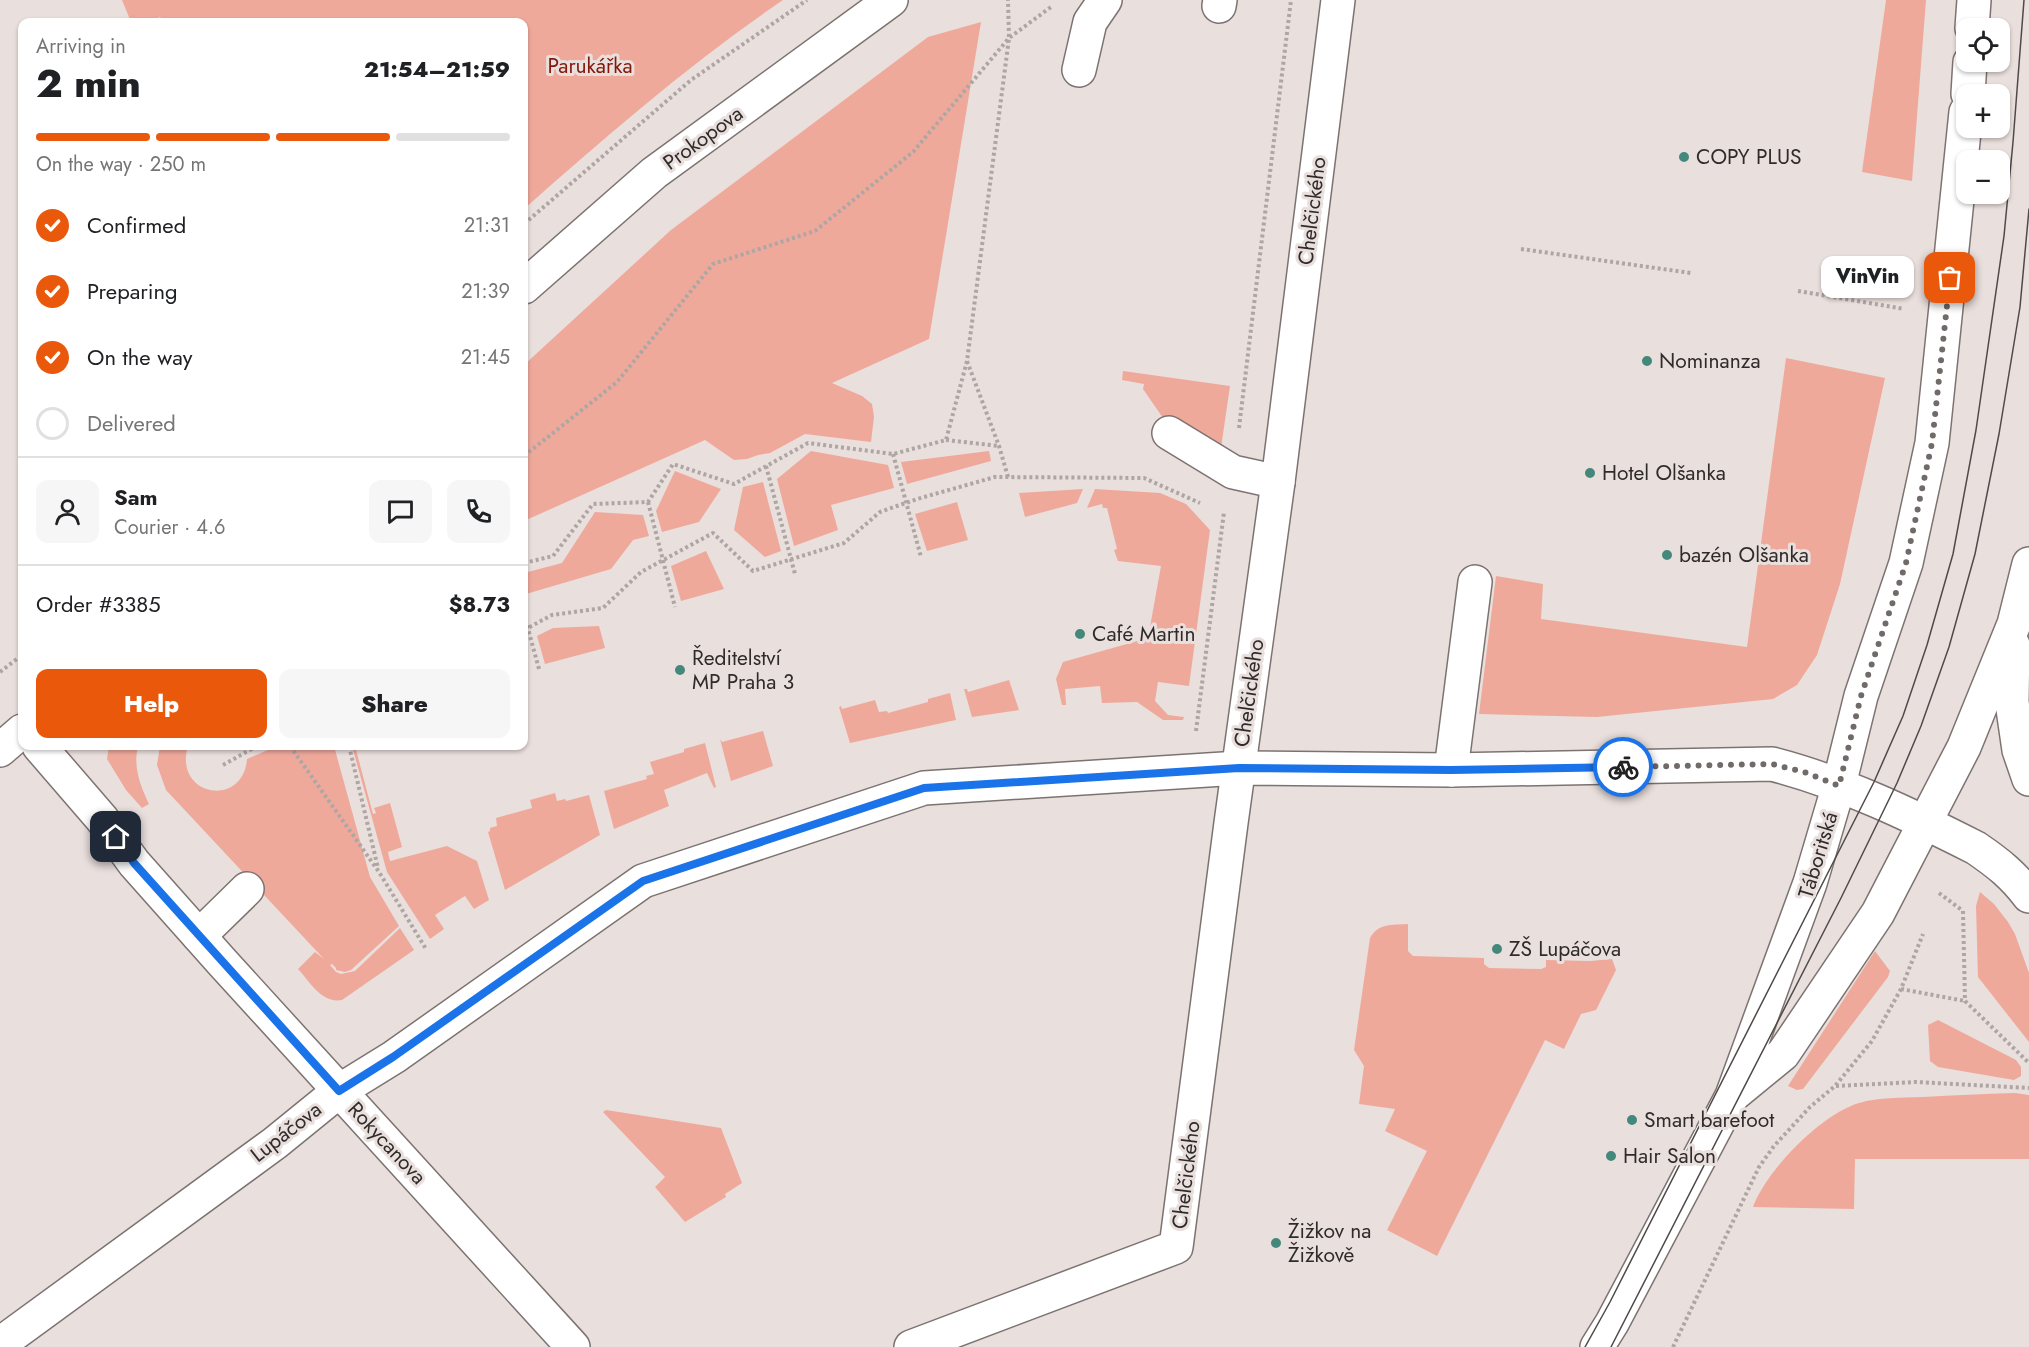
<!DOCTYPE html>
<html lang="en">
<head>
<meta charset="utf-8">
<style>
	body { margin:0; font-family:Jost,sans-serif; background:#f6f6f6; color:#202124; height:100vh; display:flex; flex-direction:column; font-size:22px; white-space:nowrap }
	* { box-sizing:border-box; margin:0 }
	p { font-size:20px; color:#757577 }
	.icon { flex:none; width:33px; height:33px; fill:none; stroke:currentColor; stroke-width:2; stroke-linecap:round; stroke-linejoin:round }
	.map { position:relative; flex:1; overflow:hidden }
	.side { position:absolute; left:18px; top:18px; width:510px; height:732px; display:flex; flex-direction:column; background:#fff; border-radius:12px; box-shadow:0 2px 4px #0004 }
	.side>* { flex:none }
	.tools { position:absolute; left:1956px; top:18px; display:grid; gap:12px }
	.tools a { display:grid; place-items:center; width:54px; height:54px; border-radius:12px; background:#fff; box-shadow:0 2px 4px #0004; font-size:30px }
	.pin { position:absolute; display:grid; place-items:center; width:51px; height:51px; color:#fff; margin:-26px; border-radius:12px; box-shadow:0 3px 9px #0006 }
	.courier { position:absolute; display:grid; place-items:center; width:60px; height:60px; margin:-30px; border:4px solid #1a73e8; border-radius:50%; background:#fff; color:#222; box-shadow:0 2px 8px #0007 }
	.bubble { position:absolute; height:42px; border-radius:12px; background:#fff; box-shadow:0 2px 4px #0004; font-size:20px; font-weight:800; line-height:42px; text-align:center }
	.summary em { font-style:normal; font-weight:800 }
	.summary div { display:flex; flex-direction:column-reverse }
	.summary { display:flex; align-items:center; justify-content:space-between; height:102px; padding:0 18px }
	h1 { font-size:39px; font-weight:800; line-height:45px }
	.bar { display:grid; grid-template-columns:repeat(4,1fr); gap:9px 6px; align-content:center; height:72px; padding:0 18px }
	.bar i { height:8px; border-radius:4px; background:#e0e0e0 }
	.bar .on { background:#ea580c }
	.bar p { grid-column:span 4 }
	.line { display:flex; align-items:center; gap:15px; padding:0 18px; border-top:2px solid #e0e0e0 }
	.line div { flex:1 }
	.round { display:grid; place-items:center; flex:none; width:63px; height:63px; border-radius:12px; background:#f6f6f6 }
	ol { padding:0 18px; list-style:none }
	li { display:flex; align-items:center; gap:18px; height:66px }
	li p { margin-inline-start:auto }
	li .icon { padding:6px; border-radius:50%; background:#ea580c; color:#fff; stroke-width:4 }
	li:last-child { color:#757577 }
	li i { width:33px; height:33px; border:3px solid #e0e0e0; border-radius:50% }
	.button { display:flex; gap:12px; margin-top:auto; padding:12px 18px }
	.button a { flex:1; height:69px; border-radius:12px; background:#ea580c; color:#fff; font-size:24px; font-weight:800; line-height:69px; text-align:center }
	.button a+a { background:#f6f6f6; color:#202124 }
	.map>svg:first-child { display:block }
	.green { fill:#efa99b }
	.lines { fill:none; stroke-linecap:round; stroke-linejoin:round }
	.minor-casing { stroke:#7c7371; stroke-width:36 }
	.path { stroke:#aea6a4; stroke-width:4; stroke-dasharray:3 3; stroke-linecap:butt }
	.minor { stroke:#fff; stroke-width:33 }
	.tram { stroke:#4f4a49; stroke-width:1.5 }
	.path-bridge { stroke:#aea6a4; stroke-width:4; stroke-dasharray:3 3; stroke-linecap:butt }
	.done { stroke:#706a69; stroke-width:6; stroke-dasharray:0 10.8 }
	.route { stroke:#1a73e8; stroke-width:8 }
	.poi-dot { fill:#44887c; stroke:#e9dfdd; stroke-width:2 }
	.labels { text-anchor:middle; stroke-width:6; stroke-linejoin:round; paint-order:stroke }
	.park-label { font-size:21px; fill:#82170a; stroke:#e9dfdd }
	.street-label { font-size:21px; fill:#2f2b2a; stroke:#e9dfdd }
	.poi-label { font-size:21px; fill:#2f2b2a; stroke:#e9dfdd; text-anchor:start }
</style>
</head>
<body>
<div class="map">
<svg width="2029" height="1347" viewBox="0 0 2029 1347">
	<rect width="100%" height="100%" fill="#e9dfdd"/>
	<g class="green">
		<path d="M122 0H783C692 62 606 136 524 209V22H164L160 17 149 22H131Z"/>
		<path d="M1886 0H1926L1912 181 1862 172Z"/>
		<path d="M981 22 929 339 832 383 862 396 872 404 874 417 871 442 805 434 770 453 758 455 747 459 734 460 705 440 524 521V365L671 230 928 37Z"/>
		<path d="M1786 358 1885 378 1840 584 1817 655 1797 685 1773 699 1597 717 1479 714 1496 576 1543 584 1541 619 1747 647Z"/>
		<path d="M1123 371 1230 386 1221 448 1172 431 1143 389 1144 384 1122 380Z"/>
		<path d="M811 451 888 465 894 488 831 505 838 530 794 546 777 479Z"/>
		<path d="M989 451 991 461 907 484 901 462Z"/>
		<path d="M675 471 721 489 699 522 662 532 656 511Z"/>
		<path d="M763 482 781 551 765 557 734 530 743 487Z"/>
		<path d="M1083 489 1077 503 1025 517 1019 493Z"/>
		<path d="M1095 489 1160 493 1186 504 1210 530 1189 686 1158 682 1155 701 1168 715 1184 717 1183 720H1163L1137 702 1102 703 1100 686 1065 689 1066 705H1062L1056 679 1063 662 1148 638 1161 566 1118 561 1114 550 1117 549 1107 508H1103L1102 504 1087 508Z"/>
		<path d="M957 502 968 540 927 551 915 514Z"/>
		<path d="M595 512 643 515 649 536 633 540 611 569 526 594 524 573 562 563Z"/>
		<path d="M706 551 724 589 681 601 671 566Z"/>
		<path d="M599 626 605 648 545 664 537 636 553 628Z"/>
		<path d="M1009 680 1019 710 972 717 964 689H967L968 692Z"/>
		<path d="M950 693 956 720 850 743 839 707 841 706 842 709 875 700 879 712 887 711 888 713 928 702V699Z"/>
		<path d="M763 731 773 766 731 781 720 739 722 742Z"/>
		<path d="M705 743 716 787 714 788 707 773 664 790 669 806 614 829 604 791 647 779 646 776 654 774 650 762 684 752V749Z"/>
		<path d="M109 746H138C133 767 140 785 149 804L142 808 126 790 107 759Z"/>
		<path d="M160 746H188C173 796 243 809 247 759L277 746H334L370 877 399 926 351 970 345 972 336 970V968L332 964 330 965 336 972 341 974 355 971 400 928 414 950 342 1000C322 1004 310 982 298 969L315 952 324 959 166 790 157 765Z"/>
		<path d="M352 746H355L373 814 376 813 374 808 390 803 402 847 388 852 390 861 447 846 477 861 489 900 474 909 465 896 435 915 444 929 430 939 387 872Z"/>
		<path d="M555 793 557 801 565 799 566 801 589 795 600 835 505 890 488 832 490 831V828L497 826 496 818 532 808 530 800Z"/>
		<path d="M1980 892 1994 904 2008 922 2015 934 2029 973V1042L1978 977 1976 906Z"/>
		<path d="M1408 924V951L1413 956 1484 958V964L1489 968 1541 969 1546 967V960L1590 961 1612 959 1616 970 1596 1010 1581 1014 1564 1049 1545 1040 1437 1256 1387 1230 1427 1151 1385 1131 1395 1109 1359 1104 1364 1066 1354 1050 1370 938C1378 923 1392 925 1408 924Z"/>
		<path d="M1875 951 1890 971 1888 977 1803 1089 1797 1090 1788 1086Z"/>
		<path d="M1938 1020 2016 1060 2021 1067V1076L2014 1080 1938 1067 1930 1061 1928 1025Z"/>
		<path d="M2015 1093 2029 1095V1159H1855L1854 1209 1753 1207C1766 1171 1821 1114 1859 1103 1879 1097 1901 1098 1923 1097 1953 1095 1984 1094 2015 1093Z"/>
		<path d="M606 1110 721 1128 742 1183 725 1194 726 1197 685 1222 655 1187 665 1177 603 1112Z"/>
	</g>
	<g class="lines">
		<g class="minor-casing">
			<g id="minor">
				<path d="M1219 6 1220 0"/>
				<path d="M1972 28 1974 0"/>
				<path d="M1079 70 1090 22 1105 0"/>
				<path d="M1968 94 1970 62"/>
				<path d="M524 287 654 173 891 0"/>
				<path d="M1169 433 1233 472 1278 482"/>
				<path d="M2013 645 2012 702 2019 750 2029 779"/>
				<path d="M39 746 102 819 134 863 222 962 573 1347"/>
				<path d="M0 750 22 731"/>
				<path d="M1451 770 1475 582"/>
				<path d="M199 936 247 889"/>
				<path d="M1733 1095 1783 1054 1878 913 1964 747 2014 624 2029 564"/>
				<path d="M0 1344 275 1143 339 1091 394 1057 643 881 924 788 1239 768 1451 770 1772 764C1842 782 1911 815 1976 848 1998 863 2013 875 2029 896"/>
				<path d="M911 1347 1176 1247 1231 823 1278 482 1338 0"/>
				<path d="M1597 1347 1612 1323 1732 1096 1810 883 1839 785 1861 696 1906 563 1932 443 1966 112"/>
			</g>
		</g>
		<g class="path">
			<path d="M524 224 691 80 807 0"/>
			<path d="M1521 249 1691 273"/>
			<path d="M1798 291 1904 309"/>
			<path d="M1239 428 1291 0"/>
			<path d="M946 440 999 446"/>
			<path d="M524 456 617 382 713 264 815 231 913 152 1009 38 1051 7"/>
			<path d="M1008 477 999 446 967 361 1009 38 1008 0"/>
			<path d="M524 563 553 556 593 504 648 502 673 464 734 484 808 443 893 454 946 440 967 361"/>
			<path d="M524 630 552 615 603 608 641 572 713 533 753 571 844 543 880 512 917 499 995 477 1144 478 1200 503"/>
			<path d="M0 672 22 655"/>
			<path d="M1196 731 1224 512"/>
			<path d="M290 746 379 872 426 949"/>
			<path d="M349 746 378 868"/>
			<path d="M223 765 257 746"/>
			<path d="M1939 893 1963 911 1965 1001 2029 1063"/>
			<path d="M1901 989 1965 1001"/>
			<path d="M1836 1086 1916 1082 2029 1088"/>
			<path d="M1673 1347 1759 1167 1774 1146 1810 1107 1835 1086 1872 1041 1901 989 1923 934"/>
		</g>
		<use href="#minor" class="minor"/>
		<g class="tram">
			<path d="M1585 1347 1610 1302 1874 782 1903 716 1927 645 1953 554 1976 430 2004 236 2013 142 2024 0"/>
			<path d="M1611 1347 1841 898 1897 783 1921 726 1949 647 1975 554 1999 434 2020 307 2029 209"/>
		</g>
		<g class="path-bridge">
			<path d="M893 454 921 557"/>
			<path d="M766 466 795 574"/>
			<path d="M648 502 675 607"/>
			<path d="M524 614 539 669"/>
		</g>
	</g>
	<g class="lines">
		<path class="done" d="M1623 767 1772 764 1804 772 1839 786 1861 696 1906 563 1932 443 1950 278"/>
		<path class="route" d="M116 837 134 863 339 1091 393 1057 643 881 924 788 1239 768 1451 770 1623 767"/>
	</g>
	<g class="poi-dot">
		<circle cx="1684" cy="157" r="6"/>
		<circle cx="1647" cy="361" r="6"/>
		<circle cx="1590" cy="473" r="6"/>
		<circle cx="1667" cy="555" r="6"/>
		<circle cx="1080" cy="634" r="6"/>
		<circle cx="680" cy="670" r="6"/>
		<circle cx="1497" cy="949" r="6"/>
		<circle cx="1632" cy="1120" r="6"/>
		<circle cx="1611" cy="1156" r="6"/>
		<circle cx="1276" cy="1243" r="6"/>
	</g>
	<g class="labels">
		<g class="park-label">
			<text x="590" y="73">Parukářka</text>
		</g>
		<g class="street-label">
			<text transform="translate(703 138) rotate(-36)" y="7">Prokopova</text>
			<text transform="translate(1312 211) rotate(-83)" y="7">Chelčického</text>
			<text transform="translate(1249 693) rotate(-82)" y="7">Chelčického</text>
			<text transform="translate(1818 855) rotate(-73)" y="7">Táboritská</text>
			<text transform="translate(286 1132) rotate(-38)" y="7">Lupáčova</text>
			<text transform="translate(387 1143) rotate(47)" y="7">Rokycanova</text>
			<text transform="translate(1186 1175) rotate(-83)" y="7">Chelčického</text>
		</g>
		<g class="poi-label">
			<text x="1696" y="164">COPY PLUS</text>
			<text x="1659" y="368">Nominanza</text>
			<text x="1602" y="480">Hotel Olšanka</text>
			<text x="1679" y="562">bazén Olšanka</text>
			<text x="1092" y="641">Café Martin</text>
			<text x="692" y="665">Ředitelství<tspan x="692" dy="24">MP Praha 3</tspan></text>
			<text x="1509" y="956">ZŠ Lupáčova</text>
			<text x="1644" y="1127">Smart barefoot</text>
			<text x="1623" y="1163">Hair Salon</text>
			<text x="1288" y="1238">Žižkov na<tspan x="1288" dy="24">Žižkově</tspan></text>
		</g>
	</g>
</svg>
<div class="tools">
<a><svg class="icon" aria-label="locate" viewBox="0 0 24 24"><circle cx="12" cy="12" r="6"/><path d="M12 2v4M12 18v4M2 12h4M18 12h4"/></svg></a>
<a>+</a>
<a>−</a>
</div>
<div class="pin" style="left:1950px;top:278px;background:#ea580c"><svg class="icon" aria-label="bag" viewBox="0 0 24 24"><path d="M5 8h14l-1 12H6zM9 8a3 3 0 0 1 6 0"/></svg></div>
<div class="pin" style="left:116px;top:837px;background:#1f2937"><svg class="icon" aria-label="home" viewBox="0 0 24 24"><path d="M3 11l9-7 9 7M6 9v11h12V9"/></svg></div>
<div class="courier" style="left:1623px;top:767px"><svg class="icon" aria-label="bike" viewBox="0 0 24 24"><circle cx="6" cy="16" r="4"/><circle cx="18" cy="16" r="4"/><path d="M6 16l4-8h5l3 8M10 8l3 8H6M13 5h3"/></svg></div>
<div class="bubble" style="left:1821px;top:256px;width:93px">VinVin</div>
<section class="side">
<div class="summary"><div><h1>2 min</h1><p>Arriving in</p></div><em>21:54–21:59</em></div>
<div class="bar"><i class="on"></i><i class="on"></i><i class="on"></i><i></i><p>On the way · 250 m</p></div>
<ol>
<li><svg class="icon" aria-label="check" viewBox="0 0 24 24"><path d="M5 12l5 5 9-10"/></svg>Confirmed<p>21:31</p></li>
<li><svg class="icon" aria-label="check" viewBox="0 0 24 24"><path d="M5 12l5 5 9-10"/></svg>Preparing<p>21:39</p></li>
<li><svg class="icon" aria-label="check" viewBox="0 0 24 24"><path d="M5 12l5 5 9-10"/></svg>On the way<p>21:45</p></li>
<li><i></i>Delivered</li>
</ol>
<div class="line" style="height:108px"><a class="round"><svg class="icon" aria-label="person" viewBox="0 0 24 24"><circle cx="12" cy="8" r="4"/><path d="M4 21q1-7 8-7t8 7"/></svg></a><div><b>Sam</b><p>Courier · 4.6</p></div><a class="round"><svg class="icon" aria-label="chat" viewBox="0 0 24 24"><path d="M4 5h16v11H9l-5 4z"/></svg></a><a class="round"><svg class="icon" aria-label="phone" viewBox="0 0 24 24"><path d="M5 4h4l2 5-3 2q2 4 5 5l2-3 5 2v4C11 20 4 13 5 4z"/></svg></a></div>
<div class="line" style="height:78px"><div>Order #3385</div><b>$8.73</b></div>
<div class="button"><a>Help</a><a>Share</a></div>
</section>
</div>
</body>
</html>
